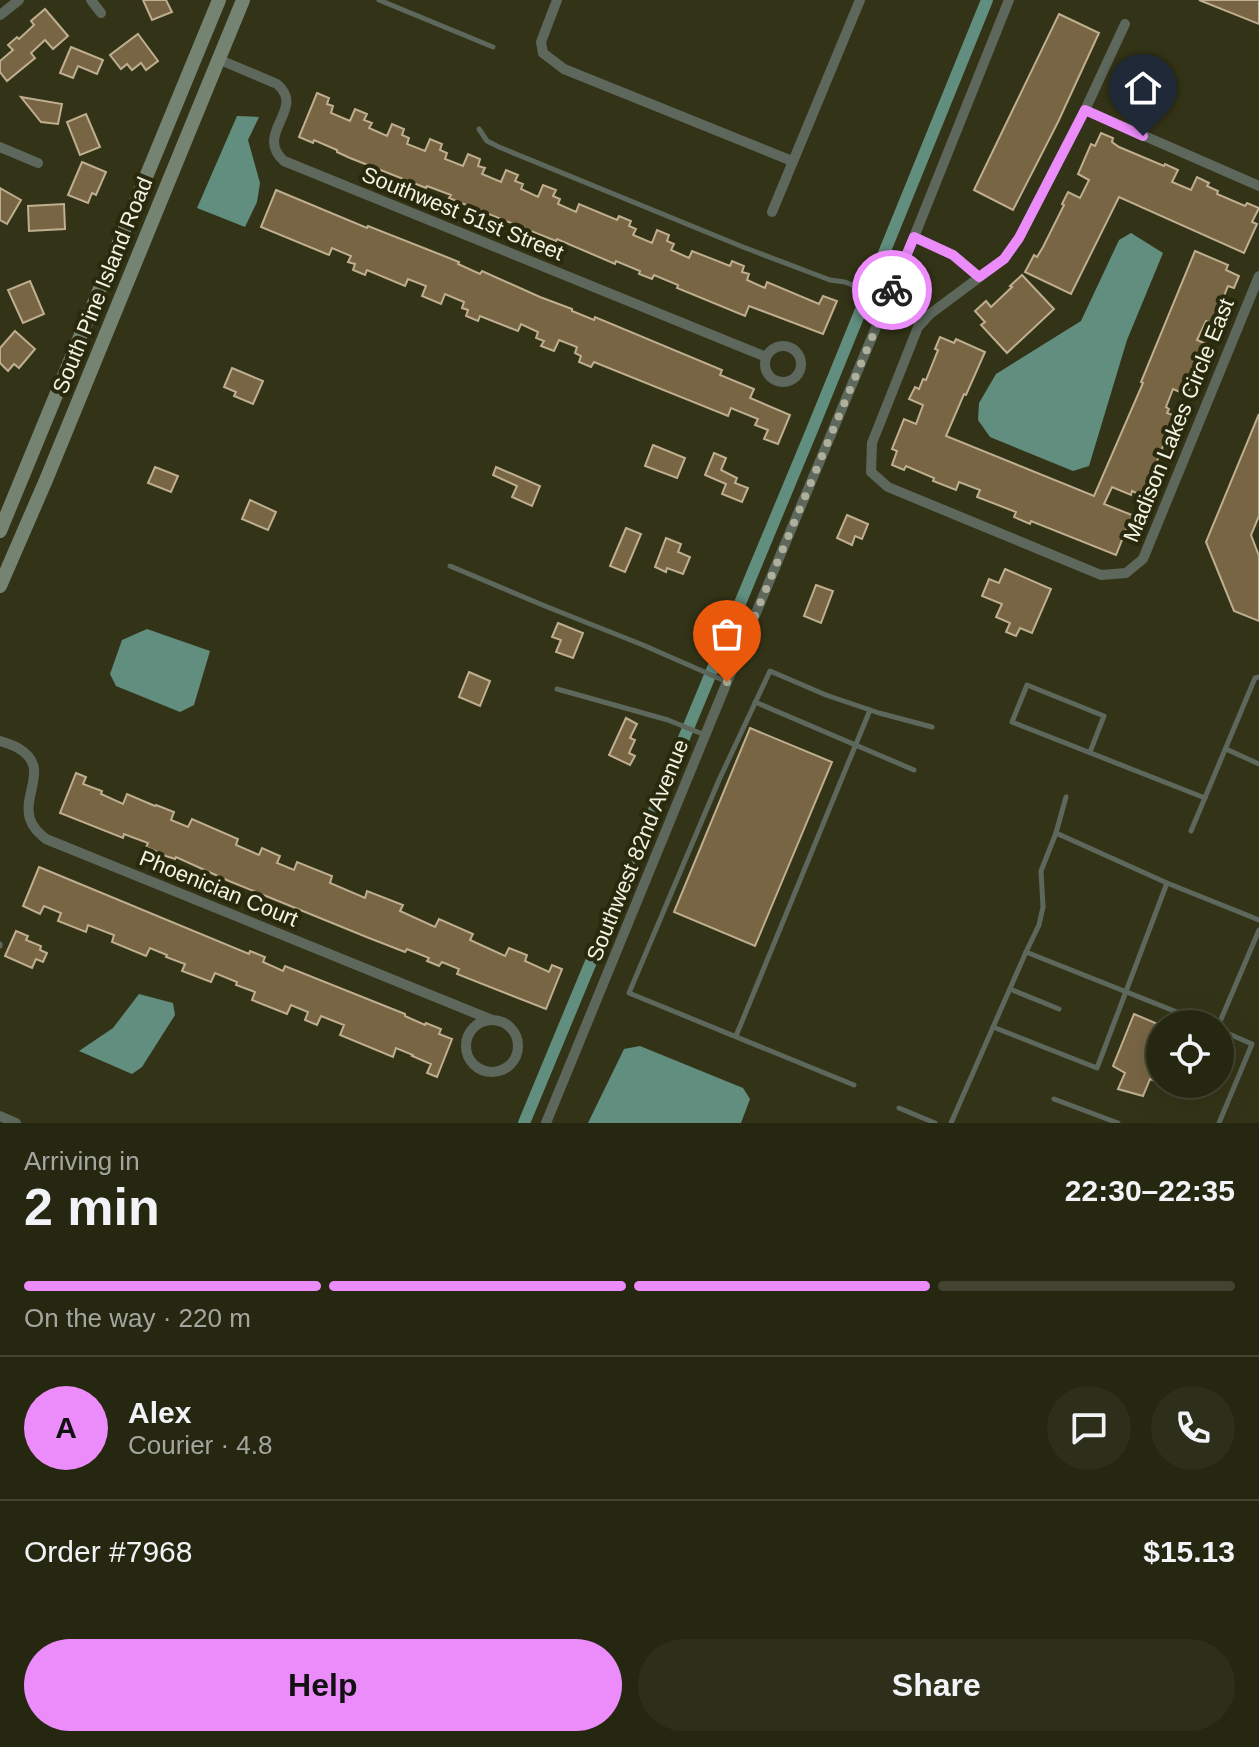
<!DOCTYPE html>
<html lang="en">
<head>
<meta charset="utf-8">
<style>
	body { margin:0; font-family:Helvetica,sans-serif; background:#2e2f1a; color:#f1f3f6; height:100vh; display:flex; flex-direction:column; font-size:30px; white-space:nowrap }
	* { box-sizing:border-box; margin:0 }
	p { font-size:26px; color:#a4a59f }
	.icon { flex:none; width:44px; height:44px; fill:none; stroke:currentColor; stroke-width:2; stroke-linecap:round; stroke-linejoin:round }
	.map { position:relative; height:1123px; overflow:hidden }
	.panel { display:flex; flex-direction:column; background:#262711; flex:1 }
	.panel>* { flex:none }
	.buttons { position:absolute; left:1146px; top:1010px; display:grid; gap:16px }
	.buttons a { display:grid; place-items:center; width:88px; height:88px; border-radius:50%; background:#262711; box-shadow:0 8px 32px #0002,0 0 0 2px #424431; font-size:40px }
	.pin { position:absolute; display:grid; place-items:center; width:68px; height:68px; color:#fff; margin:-82px -34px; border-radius:50% 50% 50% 0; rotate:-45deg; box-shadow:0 0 8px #0007 }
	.pin .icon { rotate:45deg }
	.courier { position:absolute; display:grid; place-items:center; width:80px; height:80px; margin:-40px; border:6px solid #ec8cfb; border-radius:50%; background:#fff; color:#222; box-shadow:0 2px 10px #0007 }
	.summary em { font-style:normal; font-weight:700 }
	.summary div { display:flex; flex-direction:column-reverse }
	.summary { display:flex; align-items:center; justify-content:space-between; height:136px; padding:0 24px }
	h1 { font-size:52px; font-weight:700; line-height:60px }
	.bar { display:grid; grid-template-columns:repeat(4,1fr); gap:12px 8px; align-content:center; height:96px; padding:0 24px }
	.bar i { height:10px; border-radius:6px; background:#424431 }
	.bar .current { background:#ec8cfb }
	.bar p { grid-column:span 4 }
	.line { display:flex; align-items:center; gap:20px; padding:0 24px; border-top:2px solid #424431 }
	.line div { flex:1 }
	.round { display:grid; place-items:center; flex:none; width:84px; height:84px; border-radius:42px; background:#2e2f1a }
	.primary-button { display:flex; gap:16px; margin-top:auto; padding:16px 24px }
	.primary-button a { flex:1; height:92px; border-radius:48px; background:#ec8cfb; color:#111; font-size:32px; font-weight:700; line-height:92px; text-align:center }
	.primary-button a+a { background:#2e2f1a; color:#f1f3f6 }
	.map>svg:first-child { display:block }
	.water { fill:#628e7f }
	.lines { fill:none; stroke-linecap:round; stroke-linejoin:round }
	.canal { stroke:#628e7f; stroke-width:12 }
	.building { fill:#786544; stroke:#bfae8f; stroke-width:2 }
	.service { stroke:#5d675c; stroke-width:5 }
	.minor { stroke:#5d675c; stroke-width:10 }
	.secondary { stroke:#758472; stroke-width:14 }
	.done { stroke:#afb09b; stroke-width:8; stroke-dasharray:0 14.4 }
	.route { stroke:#ec8cfb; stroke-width:10 }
	.labels { text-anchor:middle; stroke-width:8; stroke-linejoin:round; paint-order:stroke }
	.street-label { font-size:22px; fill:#f2f3e2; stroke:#292a0d }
</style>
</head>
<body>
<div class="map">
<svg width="1259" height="1123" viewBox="0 0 1259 1123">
	<rect width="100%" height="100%" fill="#333417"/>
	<g class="water">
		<path d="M237 116 259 117 248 140 260 183 257 202 245 227 197 208Z"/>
		<path d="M1131 233 1163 253 1127 340 1089 466 1073 471 990 437 978 420 979 403 996 374 1081 321 1119 240Z"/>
		<path d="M147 629 210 651 194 705 180 712 116 686 110 674 122 640Z"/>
		<path d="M139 994 173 1003 175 1015 142 1067 132 1074 79 1051 113 1028Z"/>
		<path d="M640 1046 743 1088 750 1099 741 1123H588L624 1049Z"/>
	</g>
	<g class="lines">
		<path class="canal" d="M524 1123 812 430 987 0"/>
	</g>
	<g class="building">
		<path d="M143 0H166L172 12 152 20Z"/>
		<path d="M1199 0H1259V24Z"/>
		<path d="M45 9 68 36 53 49 45 40 31 53 35 58 7 81 0 72V61L13 50 8 45 17 37 19 39 34 25 31 21Z"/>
		<path d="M1059 14 1099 33 1058 122 1013 210 974 190Z"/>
		<path d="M138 34 158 61 146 70 141 63 132 70 127 64 121 69 110 55Z"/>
		<path d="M71 47 103 60 97 74 78 66 73 78 60 73Z"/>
		<path d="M317 93 329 98 327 104 333 106 331 113 350 121 355 109 367 114 364 120 372 123 369 128 387 136 392 124 404 129 402 135 409 138 407 144 425 151 430 139 442 144 440 150 447 153 445 159 463 166 468 154 480 159 478 166 485 168 482 174 501 182 506 170 518 175 515 181 523 184 521 189 538 197 543 185 556 190 553 196 560 199 558 204 576 212 579 204 617 220 619 216 631 221 629 226 636 229 633 235 652 243 657 230 669 235 667 241 674 244 671 250 689 258 692 251 730 266 732 261 744 266 742 272 749 274 747 280 765 288 767 282 819 304 823 296 837 301 823 334 749 306 745 316 677 288 678 285 654 275 652 279 639 274 640 271 616 261 615 264 557 239 556 241 449 198 451 195 427 186 426 188 350 158 337 152V150L314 140 313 143 299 137Z"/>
		<path d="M21 97 62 104 58 124 41 122Z"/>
		<path d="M86 114 100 147 80 155 67 122Z"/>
		<path d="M1101 133 1113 138 1112 142 1119 147 1164 166 1165 164 1178 170 1172 182 1191 190 1197 177 1209 183 1207 186 1218 191 1217 194 1245 206 1247 203 1259 208 1252 222 1257 224 1244 253 1119 197 1071 294 1025 272 1034 255 1037 257 1043 247 1064 205 1062 204 1068 192 1080 198 1089 180 1078 174 1091 144 1095 146Z"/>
		<path d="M82 162 106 172 96 195 92 193 88 203 68 195Z"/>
		<path d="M0 188 21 200 7 224 0 220Z"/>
		<path d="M276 190 367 228 368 226 444 256 459 262 458 264 480 274 482 271 540 297 572 309V311L594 320 595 317 722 370 720 375 754 389 750 398 790 415 778 444 764 439 768 430 755 425 758 419 731 408 728 416 594 362 591 367 579 362 581 356 575 353 577 347 559 340 554 351 541 346 544 341 536 338 538 332 521 324 518 331 480 316 478 321 466 316 468 310 462 308 464 302 445 294 441 304 422 296 426 286 408 279 405 286 367 270 365 275 353 270 355 264 348 262 351 256 332 248 329 255 261 227Z"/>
		<path d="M64 204 65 229 29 231 28 206Z"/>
		<path d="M1195 251 1228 265 1226 270 1239 276 1234 288 1228 286 1218 311 1221 312 1216 325 1206 321 1197 340 1211 346 1205 358 1199 356 1188 382 1192 383 1187 395 1173 389 1166 407 1169 409 1167 413 1181 418 1175 431 1172 430 1168 440 1166 439 1143 496 1132 491 1131 495 1112 487 1104 504 1132 515 1116 555 1031 521 1030 524 1014 517 1016 512 977 497 980 490 959 482 956 490 933 481 934 478 906 466 904 470 892 465 897 451 892 449 904 419 916 424 923 405 909 399 915 387 919 389 923 379 926 380 938 350 935 349 940 337 954 343 956 339 985 352 966 395 964 394 946 436 1094 496 1143 383 1141 382Z"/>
		<path d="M1022 275 1054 309 1007 353 981 325 985 322 975 311 986 301 991 307 1012 287 1010 286Z"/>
		<path d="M30 281 44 314 23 323 8 290Z"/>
		<path d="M15 331 35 349 19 368 14 364 8 371 0 363V348Z"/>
		<path d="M232 368 263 381 253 404 234 396 236 392 224 387Z"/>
		<path d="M1259 414V516L1251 535 1259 556V621L1234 611 1206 542Z"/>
		<path d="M653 445 685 458 677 478 645 466Z"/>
		<path d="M714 453 726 458 721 470 737 478 735 483 748 488 742 502 722 494 726 484 705 475Z"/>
		<path d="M155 467 178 476 171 492 148 483Z"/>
		<path d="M496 467 540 486 532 506 512 497 517 486 493 475Z"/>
		<path d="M250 500 276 512 268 530 242 519Z"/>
		<path d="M847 515 868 524 862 539 855 536 852 545 837 538Z"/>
		<path d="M626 528 641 534 625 572 610 566Z"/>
		<path d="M666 538 681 544 678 552 690 557 683 574 667 568 666 572 655 567Z"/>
		<path d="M1005 569 1051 589 1032 633 1020 628 1016 636 1006 632 1010 623 996 617 1002 604 982 596 989 579 999 583Z"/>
		<path d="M816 585 833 591 821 623 804 616Z"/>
		<path d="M558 623 583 633 573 658 556 652 561 640 552 637Z"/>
		<path d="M469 672 490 681 480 706 459 697Z"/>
		<path d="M626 718 637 724 630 738 635 740 629 753 635 756 630 765 609 755Z"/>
		<path d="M750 728 832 762 755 946 674 912Z"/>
		<path d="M76 773 86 777 83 784 102 791 101 794 123 804 127 794 155 806 156 805 174 812 171 820 188 827 192 819 238 839 236 845 259 855 262 848 280 856 277 863 294 870 297 862 332 876 330 883 365 898 367 891 403 905 400 911 435 927 439 919 473 934 470 940 505 956 509 948 527 955 525 961 549 972 552 965 562 969 546 1009 457 974 459 969 442 962 439 966 427 961 429 958 407 949 405 952 369 938 229 881 176 857 175 859 166 856 146 847 148 843 124 834 123 838 60 813Z"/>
		<path d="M39 867 249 954 250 951 265 957 263 962 283 971 285 966 405 1014V1016L425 1025 426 1023 441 1029 439 1034 452 1039 437 1077 427 1073 431 1064 412 1056 413 1055 396 1048 393 1057 340 1035 344 1025 321 1016 317 1025 305 1020 308 1012 291 1005 287 1014 252 1000 255 992 236 985 237 982 215 973 211 982 182 971 185 964 166 957 167 955 150 948 146 956 112 942 114 935 88 925 86 932 58 921 61 913 44 906 40 914 23 906Z"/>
		<path d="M16 931 28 936 26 940 41 946 40 950 47 953 43 962 36 959 32 968 5 956Z"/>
		<path d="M1134 1014 1160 1025V1083L1150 1079 1143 1096 1118 1089 1125 1073 1113 1066Z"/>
	</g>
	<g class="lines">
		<g class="service">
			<path d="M379 0 493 47"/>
			<path d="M479 129 487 141 499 147 743 247 830 280 845 282 887 299"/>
			<path d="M450 566 545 606 643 645 725 681"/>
			<path d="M557 689 668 720 705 735"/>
			<path d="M755 702 914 770"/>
			<path d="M1226 749 1259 764"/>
			<path d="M1090 752 1104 716 1027 685 1012 722 1205 798"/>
			<path d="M1191 831 1255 678 1259 677"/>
			<path d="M1056 833 1167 883 1259 920"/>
			<path d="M0 944V946"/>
			<path d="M1026 952 1039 925 1043 907 1041 871 1056 833 1066 797"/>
			<path d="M1010 989 1059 1009"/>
			<path d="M1219 1024 1259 930"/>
			<path d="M993 1027 1097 1068 1167 883"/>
			<path d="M736 1036 870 710"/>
			<path d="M854 1085 629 993 719 780 770 671 826 695 879 713 932 727"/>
			<path d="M1054 1099 1118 1123"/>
			<path d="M899 1108 935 1123"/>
			<path d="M951 1123 1026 952 1207 1024"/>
			<path d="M1219 1123 1252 1044 1220 1030"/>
		</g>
		<g class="minor">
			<path d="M91 0 101 13"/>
			<path d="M557 0 541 42 543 53 564 69 792 161"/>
			<path d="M0 15 19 0"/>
			<path d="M1125 24 1085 110 1019 238 1004 259 930 314 918 327 872 443 871 472 888 487 1101 575 1126 573 1143 559 1259 276"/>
			<path d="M218 59 277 84C307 109 253 133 284 161L766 357"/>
			<path d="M1085 110 1259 186"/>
			<path d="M0 147 38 163"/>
			<path d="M772 212 860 0"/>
			<path d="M914 237 953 255 979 277"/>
			<circle cx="783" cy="364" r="18"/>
			<path d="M0 741C6 743 13 745 18 748 51 767 22 793 30 819 33 828 39 833 46 839L492 1020"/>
			<circle cx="492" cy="1046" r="26"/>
			<path d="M0 1116 16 1123"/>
			<path d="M546 1123 727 682 914 237 1009 0"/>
		</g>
		<g class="secondary">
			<path d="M0 531 219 0"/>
			<path d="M0 586 46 480 243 0"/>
		</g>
	</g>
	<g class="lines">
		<path class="done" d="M727 682 892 290"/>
		<path class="route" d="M892 290 914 237 953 255 979 277 1004 259 1019 238 1085 110 1143 136"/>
	</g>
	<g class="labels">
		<g class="street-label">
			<text transform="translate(463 213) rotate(22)" y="8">Southwest 51st Street</text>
			<text transform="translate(102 285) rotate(-68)" y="8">South Pine Island Road</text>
			<text transform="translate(1178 420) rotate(-68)" y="8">Madison Lakes Circle East</text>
			<text transform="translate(637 850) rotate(-68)" y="8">Southwest 82nd Avenue</text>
			<text transform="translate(219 888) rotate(22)" y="8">Phoenician Court</text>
		</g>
	</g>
</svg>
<div class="buttons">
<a><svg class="icon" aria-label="locate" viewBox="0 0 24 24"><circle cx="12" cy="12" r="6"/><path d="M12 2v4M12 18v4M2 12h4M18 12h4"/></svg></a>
</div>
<div class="pin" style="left:727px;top:682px;background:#ea580c"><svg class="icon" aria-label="bag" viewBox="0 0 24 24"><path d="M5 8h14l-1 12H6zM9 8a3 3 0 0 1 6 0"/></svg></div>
<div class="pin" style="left:1143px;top:136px;background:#1f2937"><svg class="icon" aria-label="home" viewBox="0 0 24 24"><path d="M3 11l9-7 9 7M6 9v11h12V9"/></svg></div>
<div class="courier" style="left:892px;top:290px"><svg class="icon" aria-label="bike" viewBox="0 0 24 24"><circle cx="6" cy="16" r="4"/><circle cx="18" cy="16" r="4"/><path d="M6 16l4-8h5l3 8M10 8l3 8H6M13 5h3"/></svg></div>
</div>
<section class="panel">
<div class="summary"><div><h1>2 min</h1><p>Arriving in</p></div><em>22:30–22:35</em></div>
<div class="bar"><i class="current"></i><i class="current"></i><i class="current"></i><i></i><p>On the way · 220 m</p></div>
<div class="line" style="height:144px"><b class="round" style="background:#ec8cfb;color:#111">A</b><div><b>Alex</b><p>Courier · 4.8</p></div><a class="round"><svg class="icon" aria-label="chat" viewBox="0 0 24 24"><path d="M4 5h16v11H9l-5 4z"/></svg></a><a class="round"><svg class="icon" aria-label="phone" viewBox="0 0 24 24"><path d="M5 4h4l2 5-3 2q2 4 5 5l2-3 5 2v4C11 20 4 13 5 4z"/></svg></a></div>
<div class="line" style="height:104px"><div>Order #7968</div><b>$15.13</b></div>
<div class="primary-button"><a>Help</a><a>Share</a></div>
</section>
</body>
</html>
